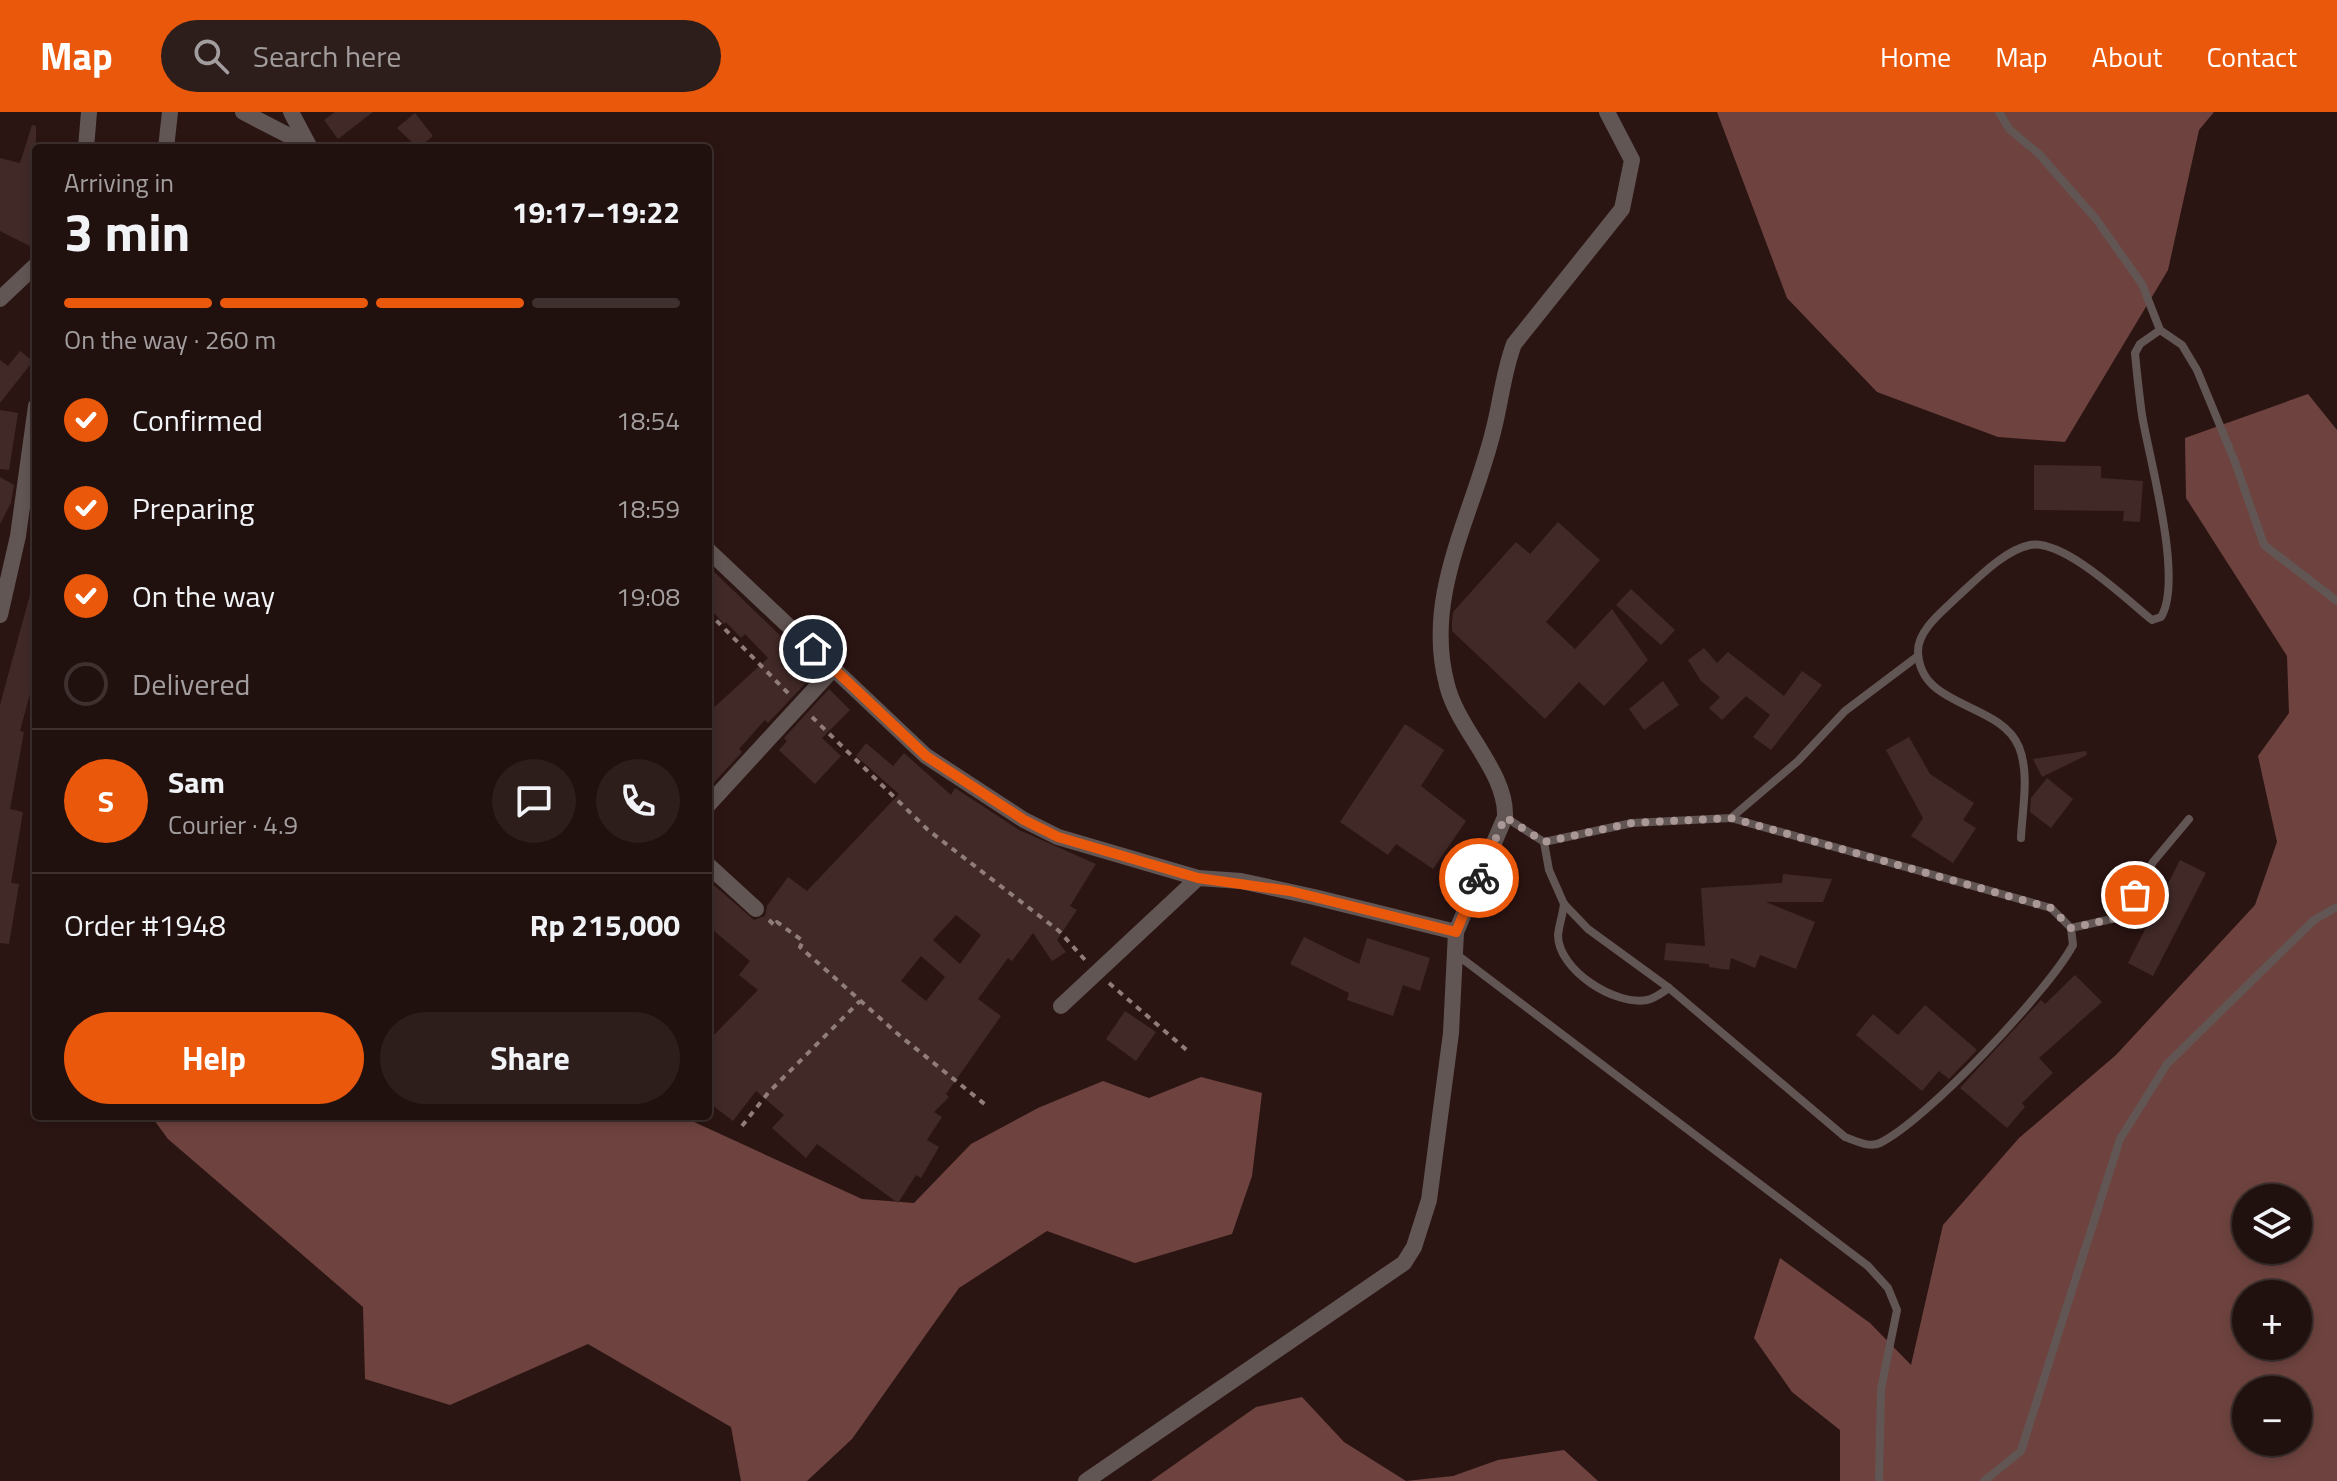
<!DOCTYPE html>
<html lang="en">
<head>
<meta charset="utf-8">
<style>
	body { margin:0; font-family:"Titillium Web",sans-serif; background:#2d1e1c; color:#f1f3f6; height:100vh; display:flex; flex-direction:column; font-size:30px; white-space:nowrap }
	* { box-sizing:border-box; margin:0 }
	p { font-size:26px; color:#a29d9e }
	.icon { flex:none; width:44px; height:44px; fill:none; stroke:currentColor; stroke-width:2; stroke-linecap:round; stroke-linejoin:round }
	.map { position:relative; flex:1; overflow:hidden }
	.details { position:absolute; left:32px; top:32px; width:680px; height:976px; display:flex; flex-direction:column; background:#20100e; border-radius:8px; box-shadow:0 4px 12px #0003,0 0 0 2px #3d302e }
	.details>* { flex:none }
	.controls { position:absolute; left:2232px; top:1072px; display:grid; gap:16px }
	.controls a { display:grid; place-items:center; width:80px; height:80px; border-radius:50%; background:#20100e; box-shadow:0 4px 12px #0003,0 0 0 2px #3d302e; font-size:40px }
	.pin { position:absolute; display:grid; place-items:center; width:68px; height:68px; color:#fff; margin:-34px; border:4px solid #fff; border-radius:50%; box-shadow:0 2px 8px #0007 }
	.courier { position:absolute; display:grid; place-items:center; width:80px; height:80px; margin:-40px; border:6px solid #ea580c; border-radius:50%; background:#fff; color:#222; box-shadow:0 2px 10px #0007 }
	.summary em { font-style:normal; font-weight:700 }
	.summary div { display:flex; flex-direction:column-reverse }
	.summary { display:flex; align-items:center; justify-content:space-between; height:136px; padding:0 32px }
	h1 { font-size:52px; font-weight:700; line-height:60px }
	.bar { display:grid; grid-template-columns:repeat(4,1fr); gap:12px 8px; align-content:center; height:96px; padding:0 32px }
	.bar i { height:10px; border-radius:6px; background:#3d302e }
	.bar .selected { background:#ea580c }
	.bar p { grid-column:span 4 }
	.line { display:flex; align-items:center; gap:20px; padding:0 32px; border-top:2px solid #3d302e }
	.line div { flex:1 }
	.round { display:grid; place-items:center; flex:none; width:84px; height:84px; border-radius:42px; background:#2d1e1c }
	ol { padding:0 32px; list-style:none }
	li { display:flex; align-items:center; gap:24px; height:88px }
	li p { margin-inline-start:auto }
	li .icon { padding:8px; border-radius:50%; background:#ea580c; color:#fff; stroke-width:4 }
	li:last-child { color:#a29d9e }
	li i { width:44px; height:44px; border:4px solid #3d302e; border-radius:50% }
	.primary-button { display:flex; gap:16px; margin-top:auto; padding:16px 32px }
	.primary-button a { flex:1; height:92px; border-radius:48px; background:#ea580c; color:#fff; font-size:32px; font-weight:700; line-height:92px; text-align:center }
	.primary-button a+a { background:#2d1e1c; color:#f1f3f6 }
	header { display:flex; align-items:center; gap:48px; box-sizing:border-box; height:112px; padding:0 40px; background:#ea580c; color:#fff }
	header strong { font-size:38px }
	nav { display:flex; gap:44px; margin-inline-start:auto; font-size:28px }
	.search { width:560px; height:72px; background:#2d1e1c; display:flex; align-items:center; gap:20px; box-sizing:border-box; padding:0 28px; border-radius:44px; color:#a29d9e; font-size:30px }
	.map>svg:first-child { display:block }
	.forest { fill:#6e433f; fill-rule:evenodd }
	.building { fill:#412927; fill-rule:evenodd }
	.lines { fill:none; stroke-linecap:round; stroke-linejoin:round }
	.path { stroke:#907d7b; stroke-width:4; stroke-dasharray:6 6; stroke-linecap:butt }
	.lane { stroke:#625654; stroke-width:8 }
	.street { stroke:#625654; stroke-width:16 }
	.done { stroke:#aa9896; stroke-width:8; stroke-dasharray:0 14.4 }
	.route { stroke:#ea580c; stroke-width:10 }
</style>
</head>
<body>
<header>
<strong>Map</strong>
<div class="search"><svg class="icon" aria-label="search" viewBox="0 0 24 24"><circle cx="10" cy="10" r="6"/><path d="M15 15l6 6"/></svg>Search here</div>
<nav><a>Home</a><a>Map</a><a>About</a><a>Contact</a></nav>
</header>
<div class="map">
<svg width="2337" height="1369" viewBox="0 0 2337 1369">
	<rect width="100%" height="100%" fill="#2b1513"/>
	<g class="forest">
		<path d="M1717 0H2214L2199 18 2168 158 2065 330 1998 325 1877 280 1787 186Z"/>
		<path d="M2308 282 2337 318V1369H1840V1318L1792 1280 1754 1226 1780 1146 1870 1211 1911 1253 1943 1113 2019 1026 2116 943 2255 793 2277 730 2258 644 2289 601 2287 544 2186 386 2185 326ZM2246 1086H2298V1138H2246ZM2246 1182H2298V1234H2246ZM2246 1278H2298V1330H2246Z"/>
		<path d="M1201 965 1262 981 1252 1064 1232 1122 1135 1151 1047 1119 959 1176 852 1327 807 1369H741L731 1315 588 1232 450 1293 365 1267 363 1195 168 1027 151 1004H681L862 1087 914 1091 971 1032 1038 996 1103 969 1149 986Z"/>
		<path d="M1302 1285 1344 1330 1406 1369 1453 1364 1498 1348 1564 1338 1598 1369H1151L1256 1295Z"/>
	</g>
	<g class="building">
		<path d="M335 0H373L338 27 324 8Z"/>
		<path d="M415 1 433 24 418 36 397 16Z"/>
		<path d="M32 13 36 14V137L0 119V46L20 51Z"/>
		<path d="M20 239 33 249 0 291V248L8 254Z"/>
		<path d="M0 298 18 301 9 358 0 357Z"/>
		<path d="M2034 353 2101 354V366L2143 369 2140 410 2123 409 2124 399 2034 398Z"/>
		<path d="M0 365 14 373 11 391 0 412Z"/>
		<path d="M1558 410 1600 448 1546 510 1575 537 1612 497 1648 548 1604 594 1579 570 1545 607 1452 519V509L1453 500 1516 430 1530 442Z"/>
		<path d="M708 454 817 559 768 611 765 608 739 637 742 640 708 677V601L768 546 745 522 741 526 726 510 724 512 708 494Z"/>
		<path d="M1631 477 1675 518 1661 533 1616 493Z"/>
		<path d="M31 479 36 480V560L20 619 24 620 10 697 23 700 11 771 19 772 9 832 0 831V593Z"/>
		<path d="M1704 536 1717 551 1728 540 1784 584 1802 559 1822 573 1771 638 1753 625 1770 603 1746 584 1722 608 1709 596 1720 585 1701 569 1688 548Z"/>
		<path d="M1663 569 1679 593 1644 618 1629 597Z"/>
		<path d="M829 577 850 598 822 626 841 644 815 672 779 638 787 629 784 626Z"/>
		<path d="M1405 612 1444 638 1421 674 1466 709 1433 757 1396 732 1388 743 1340 710Z"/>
		<path d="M1909 625 1930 662 1974 691 1963 708 1976 716 1953 751 1911 724 1923 706 1886 638Z"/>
		<path d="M866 631 893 654 904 641 951 683 955 676 1019 718 1096 752 1070 794 1077 798 1057 828 1066 840 1052 849 1033 821 1012 849 1008 846 978 887 1001 904 946 982 949 985 934 1000 942 1005 927 1028 939 1035 921 1066 916 1063 898 1091 817 1032 806 1046 772 1016 784 1003 756 979 733 1009 708 990V929L758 878 739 863 750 849 708 814V768L754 808 765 804 767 794 788 765 807 779 899 682 856 644ZM956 803 981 823 960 852 933 828ZM921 844 945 865 926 889 901 869Z"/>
		<path d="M2086 639 2087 643 2042 665 2033 647Z"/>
		<path d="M2047 666 2073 687 2051 716 2030 700 2031 686Z"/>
		<path d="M2180 748 2206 761 2153 864 2128 851Z"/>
		<path d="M1783 762 1832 767 1823 790H1766L1815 810 1796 857 1760 843 1755 856 1731 846 1729 858 1709 855V852L1664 848 1666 831 1705 834 1701 776 1782 771Z"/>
		<path d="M1304 825 1359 852 1367 826 1430 846 1420 879 1403 873 1393 904 1347 888 1349 881 1290 852Z"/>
		<path d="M2075 863 2102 890 2039 946 2053 961 2022 991 2025 995 2007 1016 1960 976 2041 888 2045 892Z"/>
		<path d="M1925 893 1977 938 1949 967 1939 959 1922 979 1856 923 1873 902 1898 923Z"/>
		<path d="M1125 899 1156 920 1136 949 1106 927Z"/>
	</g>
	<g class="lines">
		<g class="path">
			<path d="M708 500 789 582"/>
			<path d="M812 605 928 718 1059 819 1086 849"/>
			<path d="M769 808 775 814 777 810 803 829 800 835 899 923 987 994"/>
			<path d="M1109 871 1189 940"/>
			<path d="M742 1014 768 981 860 889"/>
		</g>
		<g class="lane">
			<path d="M1999 0 2009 17 2039 42 2096 107 2142 172 2160 218"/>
			<path d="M1505 705 1544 730 1549 758 1564 792 1588 817 1669 876 1845 1025C1856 1029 1869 1036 1880 1031 1926 1009 2049 878 2073 833L2071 816"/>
			<path d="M1731 706 2051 796 2071 816 2121 805 2153 750 2189 707"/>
			<path d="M2021 726C2022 699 2030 662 2019 635 2000 589 1919 597 1918 539 1918 518 1942 500 1956 486 1975 469 2004 438 2030 433 2064 427 2126 487 2152 508L2161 505C2184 468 2149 346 2142 303 2139 282 2137 262 2135 241L2140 232 2160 218 2182 233 2197 258 2235 350 2264 433 2337 489"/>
			<path d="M1544 730 1632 711 1731 706 1798 649 1845 599 1918 544"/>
			<path d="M1564 792C1563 802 1559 813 1558 823 1558 858 1615 894 1647 888 1654 887 1663 880 1669 876"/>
			<path d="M1456 842 1868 1154 1888 1176 1897 1198 1881 1277 1879 1369"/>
			<path d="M1984 1369 2021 1339 2120 1027 2167 952 2314 808 2337 795"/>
		</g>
		<g class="street">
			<path d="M243 0 309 34"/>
			<path d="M291 0 309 34"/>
			<path d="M86 36 89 0"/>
			<path d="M166 36 170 0"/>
			<path d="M0 187 36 153"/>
			<path d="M708 438 926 644 1024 708 1058 725 1198 766 1241 769 1314 785 1456 820"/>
			<path d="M0 503 18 424 36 294"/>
			<path d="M708 693 834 556"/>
			<path d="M708 753 756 797"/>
			<path d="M1061 894 1198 766"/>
			<path d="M1086 1369 1404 1151 1414 1135 1429 1088 1451 921 1456 820 1505 705C1507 660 1458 618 1447 573 1423 484 1472 405 1493 320 1501 290 1503 261 1514 232L1622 97 1632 48 1607 0"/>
		</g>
	</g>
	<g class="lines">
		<path class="done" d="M1479 766 1505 705 1544 730 1632 711 1731 706 2051 796 2071 816 2121 805 2135 783"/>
		<path class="route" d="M813 537 926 644 1024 708 1058 725 1198 766 1290 779 1456 820 1479 766"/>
	</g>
</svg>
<div class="controls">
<a><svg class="icon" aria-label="layers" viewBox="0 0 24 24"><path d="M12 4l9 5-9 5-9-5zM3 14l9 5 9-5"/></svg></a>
<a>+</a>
<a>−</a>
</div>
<div class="pin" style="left:2135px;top:783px;background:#ea580c"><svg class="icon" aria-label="bag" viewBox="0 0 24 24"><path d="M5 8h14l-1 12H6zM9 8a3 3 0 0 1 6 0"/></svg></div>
<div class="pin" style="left:813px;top:537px;background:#1f2937"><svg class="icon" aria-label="home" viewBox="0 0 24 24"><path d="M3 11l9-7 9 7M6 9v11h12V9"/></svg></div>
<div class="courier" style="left:1479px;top:766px"><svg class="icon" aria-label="bike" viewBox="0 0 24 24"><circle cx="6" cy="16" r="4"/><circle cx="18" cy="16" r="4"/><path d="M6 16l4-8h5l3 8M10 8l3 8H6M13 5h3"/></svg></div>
<section class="details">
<div class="summary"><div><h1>3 min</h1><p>Arriving in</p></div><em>19:17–19:22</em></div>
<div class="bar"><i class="selected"></i><i class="selected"></i><i class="selected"></i><i></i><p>On the way · 260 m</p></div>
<ol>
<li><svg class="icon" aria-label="check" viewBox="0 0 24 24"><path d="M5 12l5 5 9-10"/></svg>Confirmed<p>18:54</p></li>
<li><svg class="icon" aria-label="check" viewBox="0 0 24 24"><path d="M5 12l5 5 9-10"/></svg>Preparing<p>18:59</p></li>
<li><svg class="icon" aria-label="check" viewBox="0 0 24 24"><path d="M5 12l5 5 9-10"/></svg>On the way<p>19:08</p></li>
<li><i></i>Delivered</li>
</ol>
<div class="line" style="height:144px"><b class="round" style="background:#ea580c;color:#fff">S</b><div><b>Sam</b><p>Courier · 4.9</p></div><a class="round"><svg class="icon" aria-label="chat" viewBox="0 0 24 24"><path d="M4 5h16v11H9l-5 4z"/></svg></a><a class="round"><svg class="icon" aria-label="phone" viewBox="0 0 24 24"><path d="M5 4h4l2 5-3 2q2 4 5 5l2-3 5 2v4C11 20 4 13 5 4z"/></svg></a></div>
<div class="line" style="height:104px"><div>Order #1948</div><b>Rp 215,000</b></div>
<div class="primary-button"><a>Help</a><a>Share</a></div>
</section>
</div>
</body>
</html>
